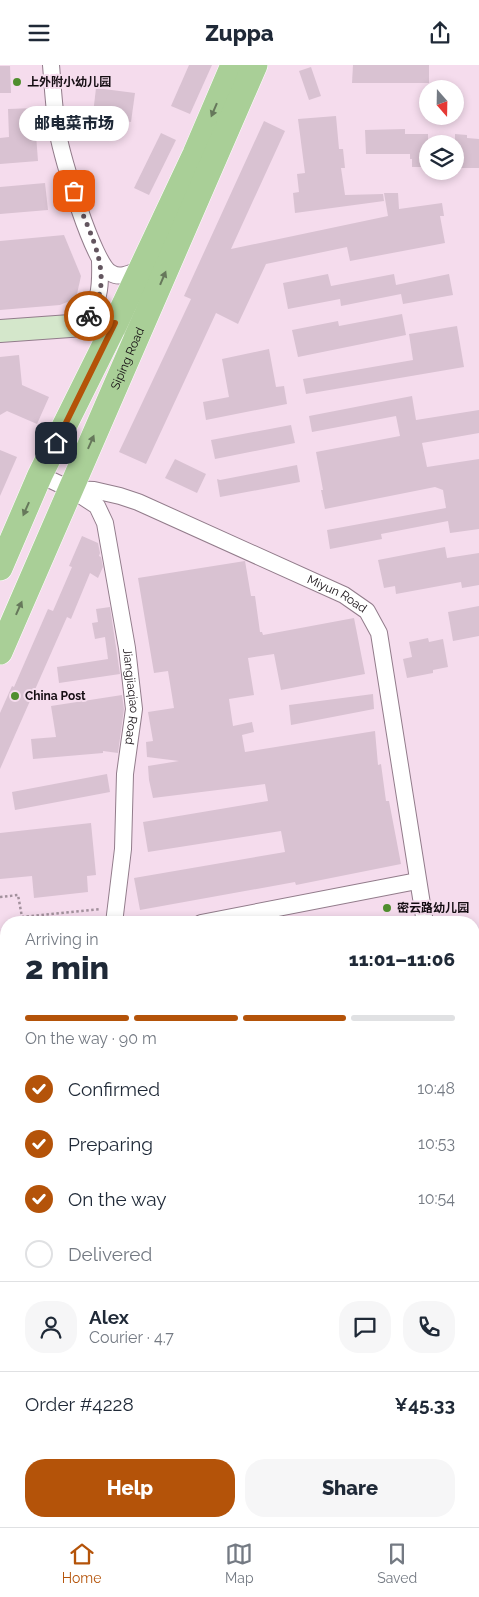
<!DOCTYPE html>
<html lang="en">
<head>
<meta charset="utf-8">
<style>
	body { margin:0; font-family:Raleway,"Noto Sans SC",sans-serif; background:#f6f6f7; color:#1f2937; height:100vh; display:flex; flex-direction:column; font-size:19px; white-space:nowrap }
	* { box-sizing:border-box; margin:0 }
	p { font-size:16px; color:#747a83 }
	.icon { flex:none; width:28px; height:28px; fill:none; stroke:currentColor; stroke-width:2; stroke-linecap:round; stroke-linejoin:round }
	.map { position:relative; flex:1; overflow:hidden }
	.details { position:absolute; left:0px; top:851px; width:480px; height:611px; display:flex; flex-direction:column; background:#fff; border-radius:20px 20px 0 0; box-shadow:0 2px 8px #0003 }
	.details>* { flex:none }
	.needle { width:32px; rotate:160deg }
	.tools { position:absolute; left:419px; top:15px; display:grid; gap:10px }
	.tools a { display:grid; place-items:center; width:45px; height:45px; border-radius:50%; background:#fff; box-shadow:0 2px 8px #0003; font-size:25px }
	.pin { position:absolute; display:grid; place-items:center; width:42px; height:42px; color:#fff; margin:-21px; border-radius:10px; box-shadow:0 2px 8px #0006 }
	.courier { position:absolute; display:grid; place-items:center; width:50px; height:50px; margin:-25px; border:4px solid #b45309; border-radius:50%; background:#fff; color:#222; box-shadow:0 1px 6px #0007 }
	.bubble { position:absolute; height:35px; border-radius:18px; background:#fff; box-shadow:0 2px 8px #0003; font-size:16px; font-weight:800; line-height:35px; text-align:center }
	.headline em { font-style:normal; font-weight:800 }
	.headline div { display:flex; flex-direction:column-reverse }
	.headline { display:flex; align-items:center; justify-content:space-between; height:85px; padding:0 25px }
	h1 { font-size:32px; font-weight:800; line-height:38px }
	.bar { display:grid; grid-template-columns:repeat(4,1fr); gap:8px 5px; align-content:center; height:60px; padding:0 25px }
	.bar i { height:6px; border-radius:4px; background:#e0e1e3 }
	.bar .on { background:#b45309 }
	.bar p { grid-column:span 4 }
	.line { display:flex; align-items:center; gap:12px; padding:0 25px; border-top:1px solid #e0e1e3 }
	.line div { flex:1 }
	.round { display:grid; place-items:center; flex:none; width:52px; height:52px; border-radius:20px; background:#f6f6f7 }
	ol { padding:0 25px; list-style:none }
	li { display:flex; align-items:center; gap:15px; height:55px }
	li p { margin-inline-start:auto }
	li .icon { padding:5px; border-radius:50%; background:#b45309; color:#fff; stroke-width:4 }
	li:last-child { color:#747a83 }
	li i { width:28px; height:28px; border:2px solid #e0e1e3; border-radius:50% }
	.primary-button { display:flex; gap:10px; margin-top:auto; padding:10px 25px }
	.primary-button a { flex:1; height:58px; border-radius:20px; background:#b45309; color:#fff; font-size:20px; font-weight:800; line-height:58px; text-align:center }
	.primary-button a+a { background:#f6f6f7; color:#1f2937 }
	header { display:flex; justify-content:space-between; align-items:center; height:65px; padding:0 25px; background:#fff; font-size:22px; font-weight:800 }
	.tabs { display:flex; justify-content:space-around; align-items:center; height:70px; border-top:1px solid #e0e1e3; background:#fff; font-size:14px; color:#747a83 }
	.tabs a { display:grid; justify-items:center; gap:2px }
	.tabs .on { color:#b45309 }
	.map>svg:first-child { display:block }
	.building { fill:#d9c2d2 }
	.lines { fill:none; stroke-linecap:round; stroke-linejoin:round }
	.street-casing { stroke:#927c8b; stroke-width:18 }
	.secondary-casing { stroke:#927c8b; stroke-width:24 }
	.primary-casing { stroke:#fff; stroke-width:26 }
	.path { stroke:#a3919d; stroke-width:2.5; stroke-dasharray:2.5 2.5; stroke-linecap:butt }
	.street { stroke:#fff; stroke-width:16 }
	.secondary { stroke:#d4e7cb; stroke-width:22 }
	.primary { stroke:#a9cf97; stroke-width:25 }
	.oneway { fill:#66785b }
	.done { stroke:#63555f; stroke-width:5; stroke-dasharray:0 9 }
	.route { stroke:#b45309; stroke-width:6 }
	.poi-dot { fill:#4f8e2e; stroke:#f5dced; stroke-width:2 }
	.labels { text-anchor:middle; stroke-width:4; stroke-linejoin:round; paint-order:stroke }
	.poi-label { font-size:12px; font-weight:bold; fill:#140d12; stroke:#f5dced; text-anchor:start }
	.street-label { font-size:12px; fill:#140d12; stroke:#f5dced }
</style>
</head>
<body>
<header><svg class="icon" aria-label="menu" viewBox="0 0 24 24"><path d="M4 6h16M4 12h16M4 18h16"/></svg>Zuppa<svg class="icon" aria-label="share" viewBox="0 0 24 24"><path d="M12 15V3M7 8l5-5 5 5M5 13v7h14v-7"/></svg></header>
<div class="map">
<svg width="479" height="1462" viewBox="0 0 479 1462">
	<rect width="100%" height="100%" fill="#f5dced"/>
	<g class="building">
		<path d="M189 0H212L190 49 171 41Z"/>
		<path d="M353 0H429V18H352Z"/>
		<path d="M0 1H10L11 28H0Z"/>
		<path d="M311 2 321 31 309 35 299 6Z"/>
		<path d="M96 23 135 28 131 57 93 49Z"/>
		<path d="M34 43 38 96 0 99V73L9 72 8 44Z"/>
		<path d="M336 51 339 84H343L345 103H341L345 130 383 129 384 136 295 148 293 128 299 127 297 109 305 108 298 54Z"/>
		<path d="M264 56 285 66 231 184 388 151 384 128H398L399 144 442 138 444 151H440L445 178 350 196 347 182 266 199 238 259 216 248 146 399 119 387 191 234 184 231Z"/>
		<path d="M405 64V69H428V102H412V94H410V89H366L365 65Z"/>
		<path d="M161 68 176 75 149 130 134 123Z"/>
		<path d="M455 69 467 70V73L479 74V103H455Z"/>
		<path d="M45 118 48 145 0 149V122Z"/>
		<path d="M64 170 81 211 77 229 72 235 60 240 0 245V176Z"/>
		<path d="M328 209 331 221 394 209 396 220 449 209 453 230 403 239 401 229 341 241 340 234 288 244 283 218Z"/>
		<path d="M402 249 406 270 298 292 292 265 338 256 339 261Z"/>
		<path d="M457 261 464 302 306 329 303 314 413 295 409 269Z"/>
		<path d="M269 284 276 322 284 321 287 339 206 355 203 337 229 332 222 294Z"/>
		<path d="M19 290 22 320 49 332 37 359 7 346 0 350V292Z"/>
		<path d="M412 331 416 355 479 345V368L422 378 427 402 479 394V464L450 468 448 456 381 469 382 474 330 484 327 465 446 443 443 425 435 422 325 444 321 425H323L316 387 400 371 396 351 312 367 309 351Z"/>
		<path d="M291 360 295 378 215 394 211 375Z"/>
		<path d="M0 385 17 392 0 431Z"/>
		<path d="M175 394 206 409 197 428 165 413Z"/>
		<path d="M297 400 300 417 220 432 217 414 220 415Z"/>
		<path d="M82 471 98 478 100 488 99 491 101 492 103 502 98 513 90 508 71 554 67 552 0 704V648L12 621 14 622 48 544 53 546 72 502 69 501Z"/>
		<path d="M445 482 447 493 479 488V520L462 523 461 517 396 529 395 521 384 523 378 495Z"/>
		<path d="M245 496 251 531H255L260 567H262L263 570 354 553 365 609 281 625 274 589 248 593 254 630 229 634 233 661 252 657 254 667 242 670 245 687 375 666 378 700 381 699 386 736H389L401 799 296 820 295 817 140 845 134 813 285 787 281 766 148 787 143 757 268 736 265 719 153 733 149 715 148 701 179 696 147 692 146 677 153 676 148 647 174 643 168 606 154 608 138 513Z"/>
		<path d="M479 541V571L453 576 448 547Z"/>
		<path d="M110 542 120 609 59 618 57 602 108 594 105 572 95 574 92 558 98 557 96 544Z"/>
		<path d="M428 573 429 577 443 574 448 602 433 605V608L407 613 403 594 412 592 409 577Z"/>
		<path d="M373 629 374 644 291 660 289 640Z"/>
		<path d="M122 630 124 644 118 688 103 686V688L33 694 31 674 56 672 51 641Z"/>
		<path d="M107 709 110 727 15 745 12 727Z"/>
		<path d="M91 758 96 810 87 811 88 827 34 833 32 811 0 814V768Z"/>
	</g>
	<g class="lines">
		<g class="street-casing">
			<g id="street">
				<path d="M51 0C53 23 54 46 58 69 62 92 93 199 111 208 120 214 131 208 140 204"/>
				<path d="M84 260C99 233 101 228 100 196"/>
				<path id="s1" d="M40 410 70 424 94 425 120 431 138 437 344 530 367 546 379 568 425 858"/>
				<path id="s2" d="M74 426 97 441 105 458 127 583 134 644 125 709 123 784 114 858"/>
				<path d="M201 858 417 816"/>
				<path d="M474 1030 479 1029"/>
				<path d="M474 1127 479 1154"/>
				<path d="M0 1158 6 1157"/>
				<path d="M100 1456 101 1462"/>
			</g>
		</g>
		<g class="secondary-casing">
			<path id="secondary" d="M0 266 84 260 131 258"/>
		</g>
		<g class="primary-casing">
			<g id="primary">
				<path d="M0 503 40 410 115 259 195 89 233 0"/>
				<path id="s3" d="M0 587 255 0"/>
			</g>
		</g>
		<path class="path" d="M0 832 18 830 22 852 101 844"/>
		<use href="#street" class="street"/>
		<use href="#secondary" class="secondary"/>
		<use href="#primary" class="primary"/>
	</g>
	<defs><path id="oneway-solid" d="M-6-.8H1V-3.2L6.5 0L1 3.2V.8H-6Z" transform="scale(1.25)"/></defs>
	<g class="oneway">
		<use href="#oneway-solid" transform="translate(214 45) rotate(113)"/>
		<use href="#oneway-solid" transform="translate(163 213) rotate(-67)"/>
		<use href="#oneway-solid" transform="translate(91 377) rotate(-66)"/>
		<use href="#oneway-solid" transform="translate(26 444) rotate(114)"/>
		<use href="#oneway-solid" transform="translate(19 543) rotate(-66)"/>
	</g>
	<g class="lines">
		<path class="done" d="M74 126C85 160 110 198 98 234 96 240 92 245 89 251"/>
		<path class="route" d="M56 378 115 258 84 260 89 251"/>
	</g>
	<g class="poi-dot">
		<circle cx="17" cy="17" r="5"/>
		<circle cx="15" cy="631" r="5"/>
		<circle cx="387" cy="843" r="5"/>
	</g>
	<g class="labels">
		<g class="poi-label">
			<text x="27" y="21">上外附小幼儿园</text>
			<text x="25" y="635">China Post</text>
			<text x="397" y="847">密云路幼儿园</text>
		</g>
		<g class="street-label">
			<text dy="4" stroke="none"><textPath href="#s3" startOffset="320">Siping Road</textPath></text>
			<text dy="4" stroke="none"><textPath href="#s1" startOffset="322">Miyun Road</textPath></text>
			<text dy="4" stroke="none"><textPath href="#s2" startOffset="222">Jiangjiaqiao Road</textPath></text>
		</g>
	</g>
</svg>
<div class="tools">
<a><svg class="needle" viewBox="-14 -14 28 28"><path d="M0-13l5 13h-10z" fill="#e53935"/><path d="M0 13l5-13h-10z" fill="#747a83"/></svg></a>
<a><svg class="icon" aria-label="layers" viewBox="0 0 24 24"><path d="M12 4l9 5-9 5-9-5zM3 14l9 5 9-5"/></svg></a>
</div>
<div class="pin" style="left:74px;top:126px;background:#ea580c"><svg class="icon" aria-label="bag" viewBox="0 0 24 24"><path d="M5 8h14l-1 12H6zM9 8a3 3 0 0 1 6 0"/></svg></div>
<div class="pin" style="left:56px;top:378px;background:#1f2937"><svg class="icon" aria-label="home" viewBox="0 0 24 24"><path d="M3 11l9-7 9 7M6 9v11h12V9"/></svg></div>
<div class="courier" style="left:89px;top:251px"><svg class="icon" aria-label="bike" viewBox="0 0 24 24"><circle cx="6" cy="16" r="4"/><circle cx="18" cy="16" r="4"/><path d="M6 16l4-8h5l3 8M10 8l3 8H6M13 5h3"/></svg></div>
<div class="bubble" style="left:19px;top:41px;width:110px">邮电菜市场</div>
<section class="details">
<div class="headline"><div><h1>2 min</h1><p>Arriving in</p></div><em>11:01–11:06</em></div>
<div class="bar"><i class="on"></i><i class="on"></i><i class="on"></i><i></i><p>On the way · 90 m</p></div>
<ol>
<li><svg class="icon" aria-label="check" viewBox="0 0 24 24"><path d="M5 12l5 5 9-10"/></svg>Confirmed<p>10:48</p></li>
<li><svg class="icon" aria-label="check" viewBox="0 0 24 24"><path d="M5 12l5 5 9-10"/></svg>Preparing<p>10:53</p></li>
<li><svg class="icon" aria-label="check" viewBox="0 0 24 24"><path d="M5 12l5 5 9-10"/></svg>On the way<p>10:54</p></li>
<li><i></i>Delivered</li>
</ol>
<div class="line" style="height:90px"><a class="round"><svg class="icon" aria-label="person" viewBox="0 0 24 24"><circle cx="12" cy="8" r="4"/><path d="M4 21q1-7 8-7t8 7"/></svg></a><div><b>Alex</b><p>Courier · 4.7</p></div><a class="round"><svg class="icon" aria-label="chat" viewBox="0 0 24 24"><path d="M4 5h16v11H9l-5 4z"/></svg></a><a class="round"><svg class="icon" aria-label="phone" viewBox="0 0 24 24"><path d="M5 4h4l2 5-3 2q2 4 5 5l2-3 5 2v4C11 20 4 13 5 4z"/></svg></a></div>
<div class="line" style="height:65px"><div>Order #4228</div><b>¥45.33</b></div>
<div class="primary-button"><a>Help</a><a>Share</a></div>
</section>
</div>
<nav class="tabs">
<a class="on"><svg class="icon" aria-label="home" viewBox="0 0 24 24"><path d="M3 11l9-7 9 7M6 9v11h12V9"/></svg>Home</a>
<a><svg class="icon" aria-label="map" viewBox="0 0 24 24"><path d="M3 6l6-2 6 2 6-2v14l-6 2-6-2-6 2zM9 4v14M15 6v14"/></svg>Map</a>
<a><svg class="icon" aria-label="saved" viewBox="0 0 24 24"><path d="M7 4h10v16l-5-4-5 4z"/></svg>Saved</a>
</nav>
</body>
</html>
